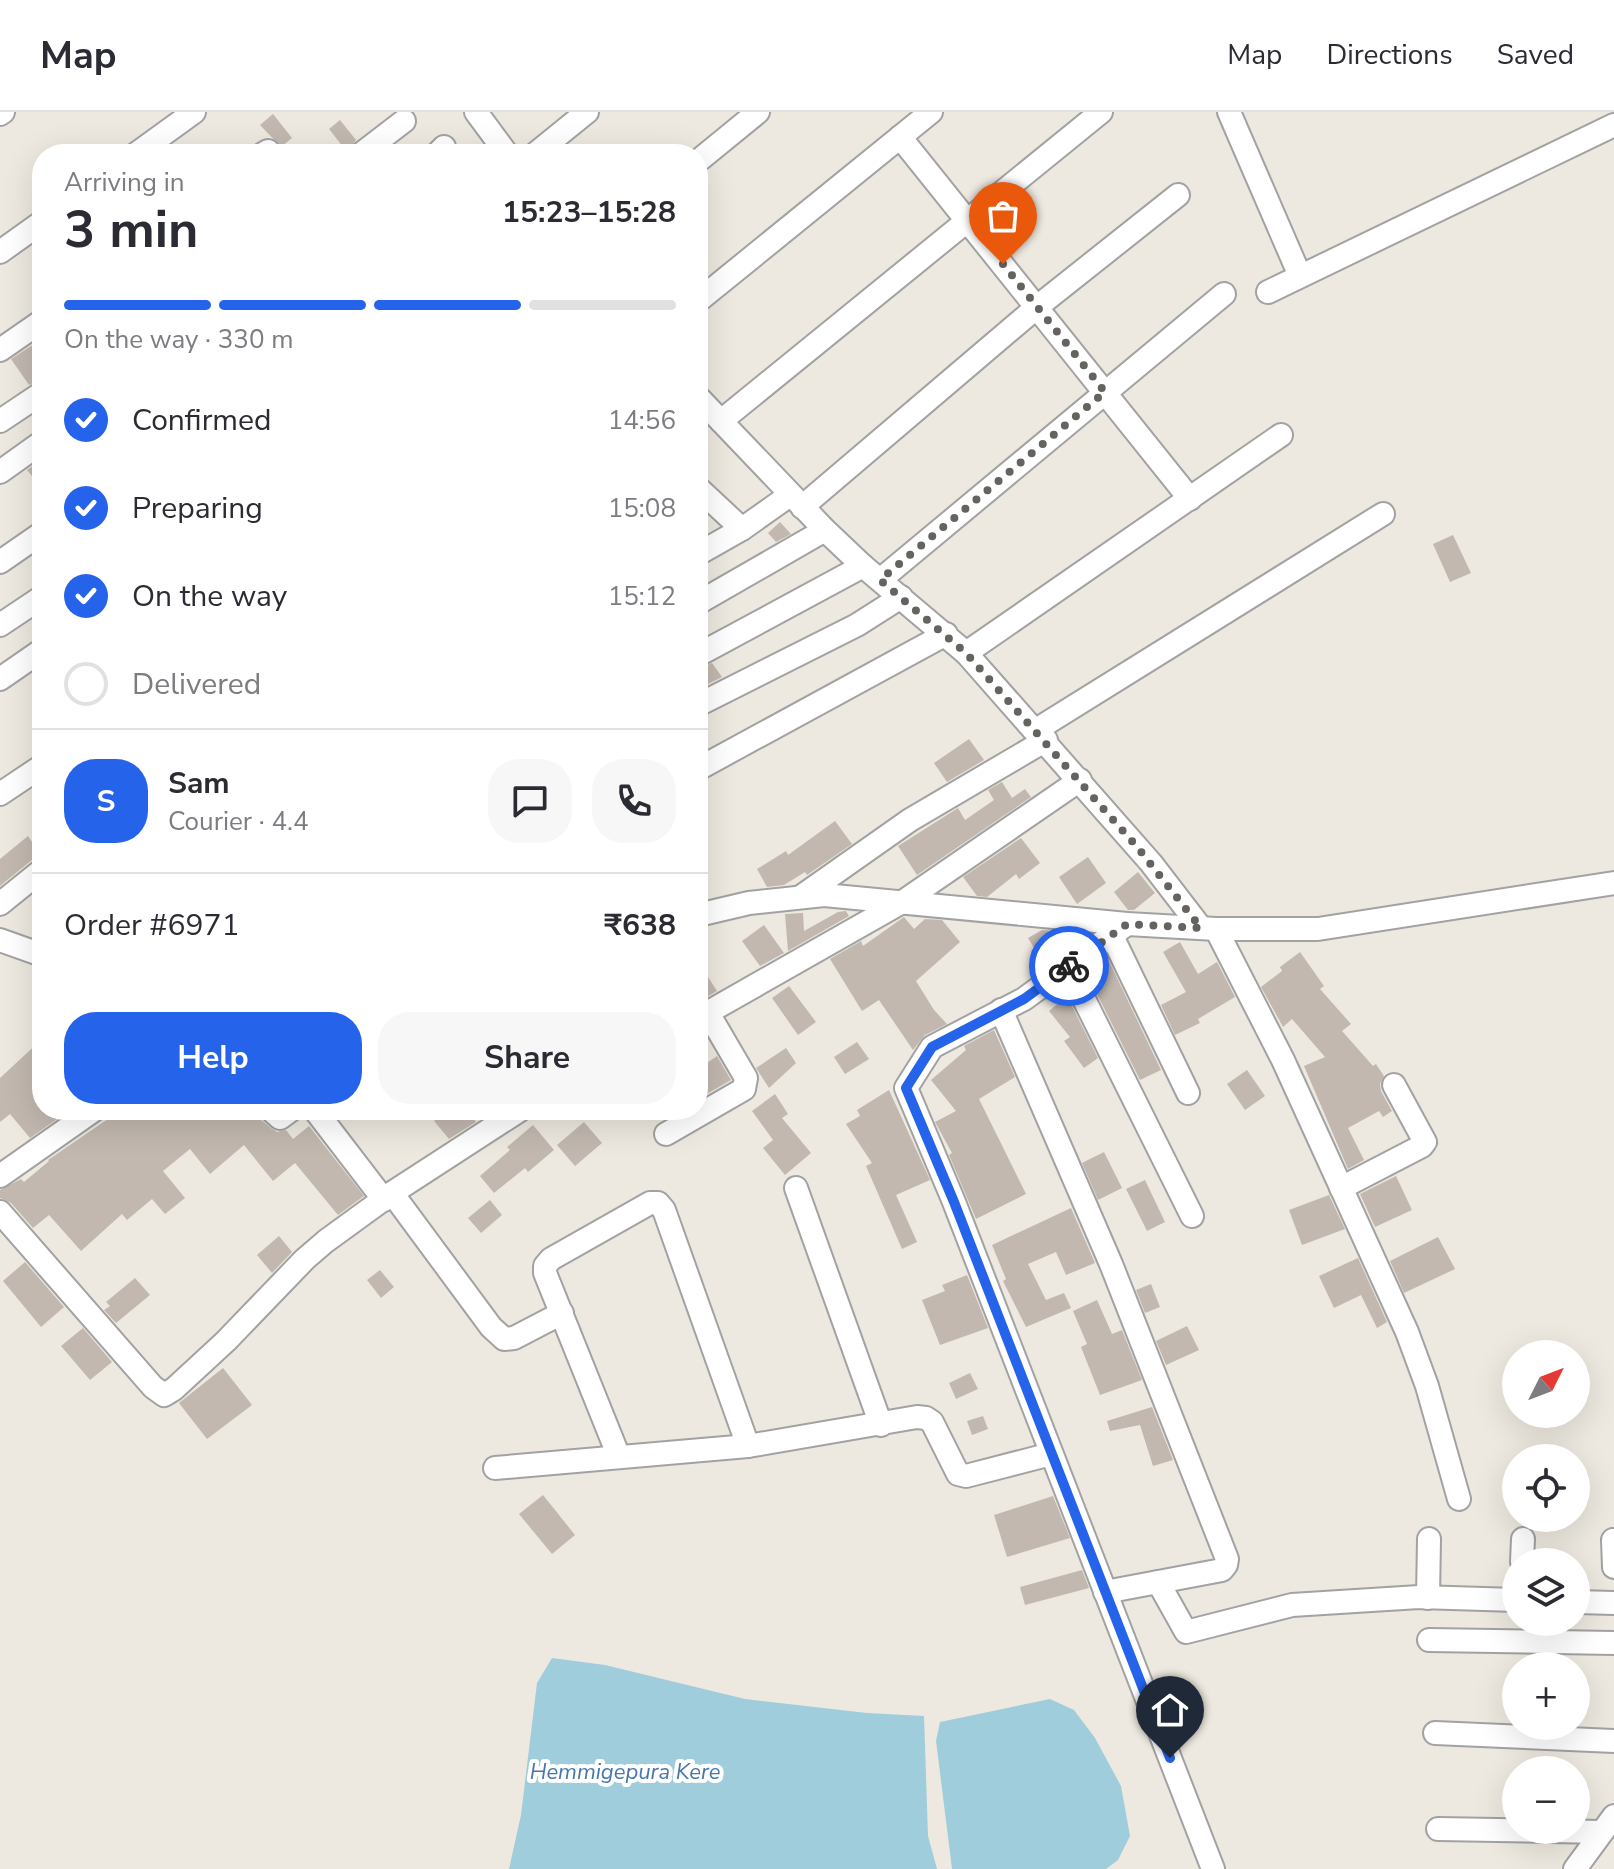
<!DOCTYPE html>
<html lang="en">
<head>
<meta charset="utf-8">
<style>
	body { margin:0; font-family:"Nunito Sans",sans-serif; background:#f7f7f7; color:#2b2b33; height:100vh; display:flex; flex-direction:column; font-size:30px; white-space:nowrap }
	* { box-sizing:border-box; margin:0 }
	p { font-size:26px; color:#7c7c81 }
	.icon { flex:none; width:44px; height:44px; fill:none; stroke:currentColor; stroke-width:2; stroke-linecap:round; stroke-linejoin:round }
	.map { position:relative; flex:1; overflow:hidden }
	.panel { position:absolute; left:32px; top:32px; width:676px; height:976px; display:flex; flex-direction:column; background:#fff; border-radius:32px; box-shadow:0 8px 32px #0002 }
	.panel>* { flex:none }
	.needle { width:52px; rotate:48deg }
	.controls { position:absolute; left:1502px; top:1228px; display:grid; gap:16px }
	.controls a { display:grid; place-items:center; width:88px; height:88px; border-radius:50%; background:#fff; box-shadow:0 8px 32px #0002; font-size:40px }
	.pin { position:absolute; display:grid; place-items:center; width:68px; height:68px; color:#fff; margin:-82px -34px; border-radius:50% 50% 50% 0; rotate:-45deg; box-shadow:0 0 8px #0007 }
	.pin .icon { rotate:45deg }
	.courier { position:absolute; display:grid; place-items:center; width:80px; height:80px; margin:-40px; border:6px solid #2563eb; border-radius:50%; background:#fff; color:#222; box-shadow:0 2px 10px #0007 }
	.overview em { font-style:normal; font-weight:700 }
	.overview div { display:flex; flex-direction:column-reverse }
	.overview { display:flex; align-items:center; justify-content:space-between; height:136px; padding:0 32px }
	h1 { font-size:52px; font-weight:700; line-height:60px }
	.bar { display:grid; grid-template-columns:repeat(4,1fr); gap:12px 8px; align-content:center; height:96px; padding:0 32px }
	.bar i { height:10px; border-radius:6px; background:#e1e1e2 }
	.bar .active { background:#2563eb }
	.bar p { grid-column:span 4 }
	.line { display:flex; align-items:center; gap:20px; padding:0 32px; border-top:2px solid #e1e1e2 }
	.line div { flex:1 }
	.round { display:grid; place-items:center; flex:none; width:84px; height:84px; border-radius:32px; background:#f7f7f7 }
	ol { padding:0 32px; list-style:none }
	li { display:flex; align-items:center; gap:24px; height:88px }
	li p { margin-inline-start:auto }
	li .icon { padding:8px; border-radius:50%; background:#2563eb; color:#fff; stroke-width:4 }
	li:last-child { color:#7c7c81 }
	li i { width:44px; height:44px; border:4px solid #e1e1e2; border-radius:50% }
	.action { display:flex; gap:16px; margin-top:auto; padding:16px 32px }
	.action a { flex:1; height:92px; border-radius:32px; background:#2563eb; color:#fff; font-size:32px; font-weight:700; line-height:92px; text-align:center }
	.action a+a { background:#f7f7f7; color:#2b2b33 }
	header { display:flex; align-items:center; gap:48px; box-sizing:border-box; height:112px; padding:0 40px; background:#fff; border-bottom:2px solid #e1e1e2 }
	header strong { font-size:38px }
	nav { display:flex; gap:44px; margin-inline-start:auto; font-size:28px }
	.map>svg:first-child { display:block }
	.water { fill:#9fcddc }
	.building { fill:#c2b8b0 }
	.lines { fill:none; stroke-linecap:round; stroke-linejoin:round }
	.minor-casing { stroke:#a2a2a2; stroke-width:26 }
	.minor { stroke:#fff; stroke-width:22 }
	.done { stroke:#646360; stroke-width:8; stroke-dasharray:0 14.4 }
	.route { stroke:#2563eb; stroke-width:10 }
	.labels { text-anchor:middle; stroke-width:8; stroke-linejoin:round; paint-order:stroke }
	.water-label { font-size:22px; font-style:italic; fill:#4777ab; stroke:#fff }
</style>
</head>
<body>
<header>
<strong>Map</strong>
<nav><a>Map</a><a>Directions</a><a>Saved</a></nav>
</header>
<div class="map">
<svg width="1614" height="1757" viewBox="0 0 1614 1757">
	<rect width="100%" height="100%" fill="#ede9e0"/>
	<g class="water">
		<path d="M552 1546 605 1553 745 1587 867 1601 924 1604 928 1724 937 1757H509L521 1703 537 1571Z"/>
		<path d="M1050 1587 1074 1598 1095 1626 1121 1674 1130 1724 1118 1748 1106 1757H952L936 1629 940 1610Z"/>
	</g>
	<g class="building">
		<path d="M273 2 292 26 281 35 260 13Z"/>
		<path d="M340 8 356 28 347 40 329 17Z"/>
		<path d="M42 227V267L29 273 11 247Z"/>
		<path d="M42 347V376L27 358Z"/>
		<path d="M780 410 791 422 776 430 768 421Z"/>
		<path d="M1453 423 1471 461 1450 470 1433 432Z"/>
		<path d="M712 551 722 565 698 577V557Z"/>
		<path d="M969 627 984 648 947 670 934 651Z"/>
		<path d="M1002 670 1012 686 1025 677 1031 685 917 763 898 734 958 696 965 708 994 688 988 678Z"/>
		<path d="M835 709 852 732 807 763 805 760 784 773 767 775 757 757 786 739 788 743Z"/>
		<path d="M28 724 42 744 33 747 0 774V747Z"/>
		<path d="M1021 726 1040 751 1019 767 1016 762 987 785 977 784 963 765Z"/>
		<path d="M1088 745 1106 771 1077 792 1059 765Z"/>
		<path d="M1138 760 1155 781 1134 798H1128L1114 780Z"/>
		<path d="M846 799 849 804 788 839 785 802 803 801 804 819 838 800Z"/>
		<path d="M904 805 914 817 925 807 942 808 960 830 916 869 934 898 947 912 925 923 913 938 879 888 862 899 830 847 861 829 863 834Z"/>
		<path d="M764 813 784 841 760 854 742 829Z"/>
		<path d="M1042 818 1053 819 1065 840 1045 854 1028 826Z"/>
		<path d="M1180 830 1198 862 1217 850 1235 885 1198 907 1200 911 1175 923 1161 893 1186 880 1163 840Z"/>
		<path d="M1300 840 1324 874 1320 877 1351 912 1342 919 1373 954 1376 952 1384 964 1380 972 1381 979 1392 999 1383 1005 1379 999 1348 1016 1364 1048 1348 1057 1304 954 1325 945 1292 907 1283 915 1261 875 1282 859 1280 855Z"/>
		<path d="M1108 847 1161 958 1140 968 1086 860Z"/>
		<path d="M698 849 717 879 698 890Z"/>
		<path d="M789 874 816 910 798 923 772 886Z"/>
		<path d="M1067 884 1098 946 1084 956 1064 929 1070 925 1049 899Z"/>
		<path d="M994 918 1015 965 979 987 1026 1082 976 1107 949 1043 952 1041 935 1010 956 999 931 968 966 938 964 934Z"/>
		<path d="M42 927V998H70L30 1026 10 1002 0 1010V966Z"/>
		<path d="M857 930 869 947 845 962 834 945Z"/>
		<path d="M786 936 796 951 769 976 756 956Z"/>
		<path d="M717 944 731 968 698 987V957Z"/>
		<path d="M1247 958 1265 984 1245 998 1227 972Z"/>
		<path d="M889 978 930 1068 896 1083 917 1130 902 1137 866 1054 872 1051 846 1012 860 1004 857 998Z"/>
		<path d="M775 982 788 1002 782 1006 811 1041 785 1063 763 1036 773 1028 752 999Z"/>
		<path d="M121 998H148L155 1006 165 998H257L261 1008 271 1016 277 1020 286 1018 293 1027 309 1014 364 1084 338 1103 295 1051 273 1069 244 1033 210 1062 190 1037 163 1059 185 1086 165 1102 152 1087 127 1108 122 1102 81 1139 49 1103 33 1116 11 1091 0 1086V1078L21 1067 24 1070 49 1049 48 1048Z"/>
		<path d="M447 998H466L476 1010 449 1027 434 1009Z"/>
		<path d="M584 1010 602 1031 575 1054 557 1033Z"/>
		<path d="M533 1013 554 1038 528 1060 525 1056 494 1081 480 1064 510 1038 507 1035Z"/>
		<path d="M1104 1040 1122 1076 1098 1088 1082 1051Z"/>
		<path d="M1396 1064 1412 1098 1375 1115 1360 1082Z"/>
		<path d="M1145 1068 1165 1110 1147 1119 1126 1077Z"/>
		<path d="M1329 1083 1345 1117 1302 1133 1289 1098Z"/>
		<path d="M490 1088 502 1103 481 1121 468 1106Z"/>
		<path d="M1071 1096 1095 1151 1066 1163 1056 1140 1028 1152 1046 1188 1064 1181 1071 1196 1026 1215 1003 1169 1006 1167 992 1133Z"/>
		<path d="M279 1124 292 1140 272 1161 257 1143Z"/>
		<path d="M1438 1125 1455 1157 1404 1181 1390 1149Z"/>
		<path d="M1358 1146 1387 1210 1377 1216 1361 1183 1334 1196 1319 1164Z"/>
		<path d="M25 1150 64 1195 41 1215 3 1169Z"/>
		<path d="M380 1158 394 1175 381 1186 367 1168Z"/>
		<path d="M967 1163 988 1216 940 1233 922 1188 945 1179 942 1173Z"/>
		<path d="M135 1166 150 1183 116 1211 104 1198 110 1194 106 1190Z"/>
		<path d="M1151 1172 1160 1195 1145 1201 1136 1178Z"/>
		<path d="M1097 1188 1112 1222 1122 1218 1142 1268 1100 1283 1081 1235 1087 1232 1073 1199Z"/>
		<path d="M1187 1214 1199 1238 1166 1253 1156 1229Z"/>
		<path d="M83 1216 112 1250 90 1268 61 1234Z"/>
		<path d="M223 1256 252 1293 207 1327 179 1291Z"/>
		<path d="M970 1261 978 1277 956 1287 949 1271Z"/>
		<path d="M1152 1295 1173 1348 1153 1354 1140 1313 1110 1319 1107 1309Z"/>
		<path d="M983 1304 988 1317 972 1323 967 1309Z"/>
		<path d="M543 1383 575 1423 552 1442 519 1402Z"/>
		<path d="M1053 1384 1070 1426 1007 1445 994 1403Z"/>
		<path d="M1082 1458 1089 1476 1025 1493 1020 1475Z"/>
	</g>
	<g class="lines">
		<g class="minor-casing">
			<g id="minor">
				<path d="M476 0 507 42"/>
				<path d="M1229 0 1300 164"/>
				<path d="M0 2 3 0"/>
				<path d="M900 25 1190 387"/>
				<path d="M136 42 194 0"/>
				<path d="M263 42 268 39"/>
				<path d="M361 42 404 9"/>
				<path d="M437 42 444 35"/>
				<path d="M535 42 587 0"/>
				<path d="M698 49 758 0"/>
				<path d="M0 140 42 110"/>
				<path d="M1268 180 1614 13"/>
				<path d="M698 189 931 0"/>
				<path d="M0 238 42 209"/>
				<path d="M698 285 825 418 863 454 966 541 1151 751 1201 816"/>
				<path d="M0 309 42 281"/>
				<path d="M721 309 1101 0"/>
				<path d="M0 360 42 330"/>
				<path d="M698 376 742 417"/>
				<path d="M802 395 1037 195 1178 83"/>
				<path d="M698 442 742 417 790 383"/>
				<path d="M0 450 42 421"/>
				<path d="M880 468 1224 182"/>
				<path d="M698 491 825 418"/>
				<path d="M0 513 42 485"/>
				<path d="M966 541 1281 323"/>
				<path d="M698 543 863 454"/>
				<path d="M0 567 42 538"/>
				<path d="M698 593 857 513 901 485"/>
				<path d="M1036 618 1383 402"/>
				<path d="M698 657 946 522"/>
				<path d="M0 682 42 654"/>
				<path d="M802 784 910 708 1046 628"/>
				<path d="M0 792 42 758"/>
				<path d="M698 803 749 791 824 783 1127 812 1216 817H1318L1614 771"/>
				<path d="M1127 812 1024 887 932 935 906 976 954 1090 1213 1757"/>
				<path d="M1216 817 1283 948 1407 1220 1427 1274 1459 1387"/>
				<path d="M1112 824 1188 981"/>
				<path d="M0 828 42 843"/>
				<path d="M1068 855 1192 1104"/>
				<path d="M1001 898 1111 1152 1227 1447 1226 1453 1222 1458 1105 1480"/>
				<path d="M698 906 904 789 1080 668"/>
				<path d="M271 998 280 1006 291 998"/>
				<path d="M315 998 384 1088"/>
				<path d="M666 1022 744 977 746 966 708 901"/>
				<path d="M0 1064 94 998"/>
				<path d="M796 1076 881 1313"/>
				<path d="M1341 1076 1422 1034 1425 1030 1394 973"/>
				<path d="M392 1081 491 1215 504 1227 514 1226 562 1201"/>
				<path d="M0 1100 153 1275 164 1283 174 1277 226 1229 305 1147 326 1129 392 1081 520 998"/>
				<path d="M619 1345 545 1161V1154L551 1147 650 1091H658L664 1098 748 1334"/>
				<path d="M495 1356 748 1334 917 1305 926 1306 932 1310 958 1362 966 1364 1051 1342"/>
				<path d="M1613 1428 1614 1455"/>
				<path d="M1522 1450 1523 1427"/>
				<path d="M1158 1470 1186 1520 1292 1493 1419 1485 1516 1488"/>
				<path d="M1428 1486 1429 1427"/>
				<path d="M1576 1490 1614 1491"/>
				<path d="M1429 1528 1614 1531"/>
				<path d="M1435 1621 1614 1629"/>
				<path d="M1438 1717 1602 1720"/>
				<path d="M1575 1757 1614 1704"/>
			</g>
		</g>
		<use href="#minor" class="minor"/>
	</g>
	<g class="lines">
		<path class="done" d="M1003 152 1105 280 880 468 966 541 1138 736 1201 816 1127 812 1069 854"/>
		<path class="route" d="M1069 854 1024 887 932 935 906 976 954 1090 1170 1646"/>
	</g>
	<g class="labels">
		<g class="water-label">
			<text x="625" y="1667">Hemmigepura Kere</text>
		</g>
	</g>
</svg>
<div class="controls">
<a><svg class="needle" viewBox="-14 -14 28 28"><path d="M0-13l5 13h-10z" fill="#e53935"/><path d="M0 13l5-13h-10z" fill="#7c7c81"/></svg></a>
<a><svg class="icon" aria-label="locate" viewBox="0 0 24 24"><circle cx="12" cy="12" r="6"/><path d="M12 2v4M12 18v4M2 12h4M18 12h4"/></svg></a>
<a><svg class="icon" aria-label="layers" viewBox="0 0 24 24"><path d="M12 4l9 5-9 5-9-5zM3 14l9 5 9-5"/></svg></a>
<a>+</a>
<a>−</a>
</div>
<div class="pin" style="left:1003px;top:152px;background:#ea580c"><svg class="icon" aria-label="bag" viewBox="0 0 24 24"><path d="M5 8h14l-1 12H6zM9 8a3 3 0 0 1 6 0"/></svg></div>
<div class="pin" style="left:1170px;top:1646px;background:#1f2937"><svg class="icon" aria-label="home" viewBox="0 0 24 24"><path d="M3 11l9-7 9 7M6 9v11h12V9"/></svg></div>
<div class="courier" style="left:1069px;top:854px"><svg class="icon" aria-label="bike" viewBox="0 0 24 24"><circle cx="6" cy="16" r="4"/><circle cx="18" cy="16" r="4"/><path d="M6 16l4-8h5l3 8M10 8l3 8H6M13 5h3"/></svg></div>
<section class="panel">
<div class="overview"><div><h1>3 min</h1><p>Arriving in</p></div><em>15:23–15:28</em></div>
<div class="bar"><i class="active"></i><i class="active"></i><i class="active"></i><i></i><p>On the way · 330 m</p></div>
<ol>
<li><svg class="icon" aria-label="check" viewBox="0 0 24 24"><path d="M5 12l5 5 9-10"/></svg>Confirmed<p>14:56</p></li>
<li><svg class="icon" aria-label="check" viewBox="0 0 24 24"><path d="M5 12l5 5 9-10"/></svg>Preparing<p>15:08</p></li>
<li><svg class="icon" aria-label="check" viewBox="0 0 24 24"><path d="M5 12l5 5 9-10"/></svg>On the way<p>15:12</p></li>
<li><i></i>Delivered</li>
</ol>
<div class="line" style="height:144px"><b class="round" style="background:#2563eb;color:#fff">S</b><div><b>Sam</b><p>Courier · 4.4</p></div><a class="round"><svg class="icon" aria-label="chat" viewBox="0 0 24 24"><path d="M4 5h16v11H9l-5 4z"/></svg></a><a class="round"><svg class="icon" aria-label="phone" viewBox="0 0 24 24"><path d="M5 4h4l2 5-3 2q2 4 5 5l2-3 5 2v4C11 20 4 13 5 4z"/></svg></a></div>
<div class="line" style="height:104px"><div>Order #6971</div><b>₹638</b></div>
<div class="action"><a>Help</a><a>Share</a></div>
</section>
</div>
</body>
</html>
